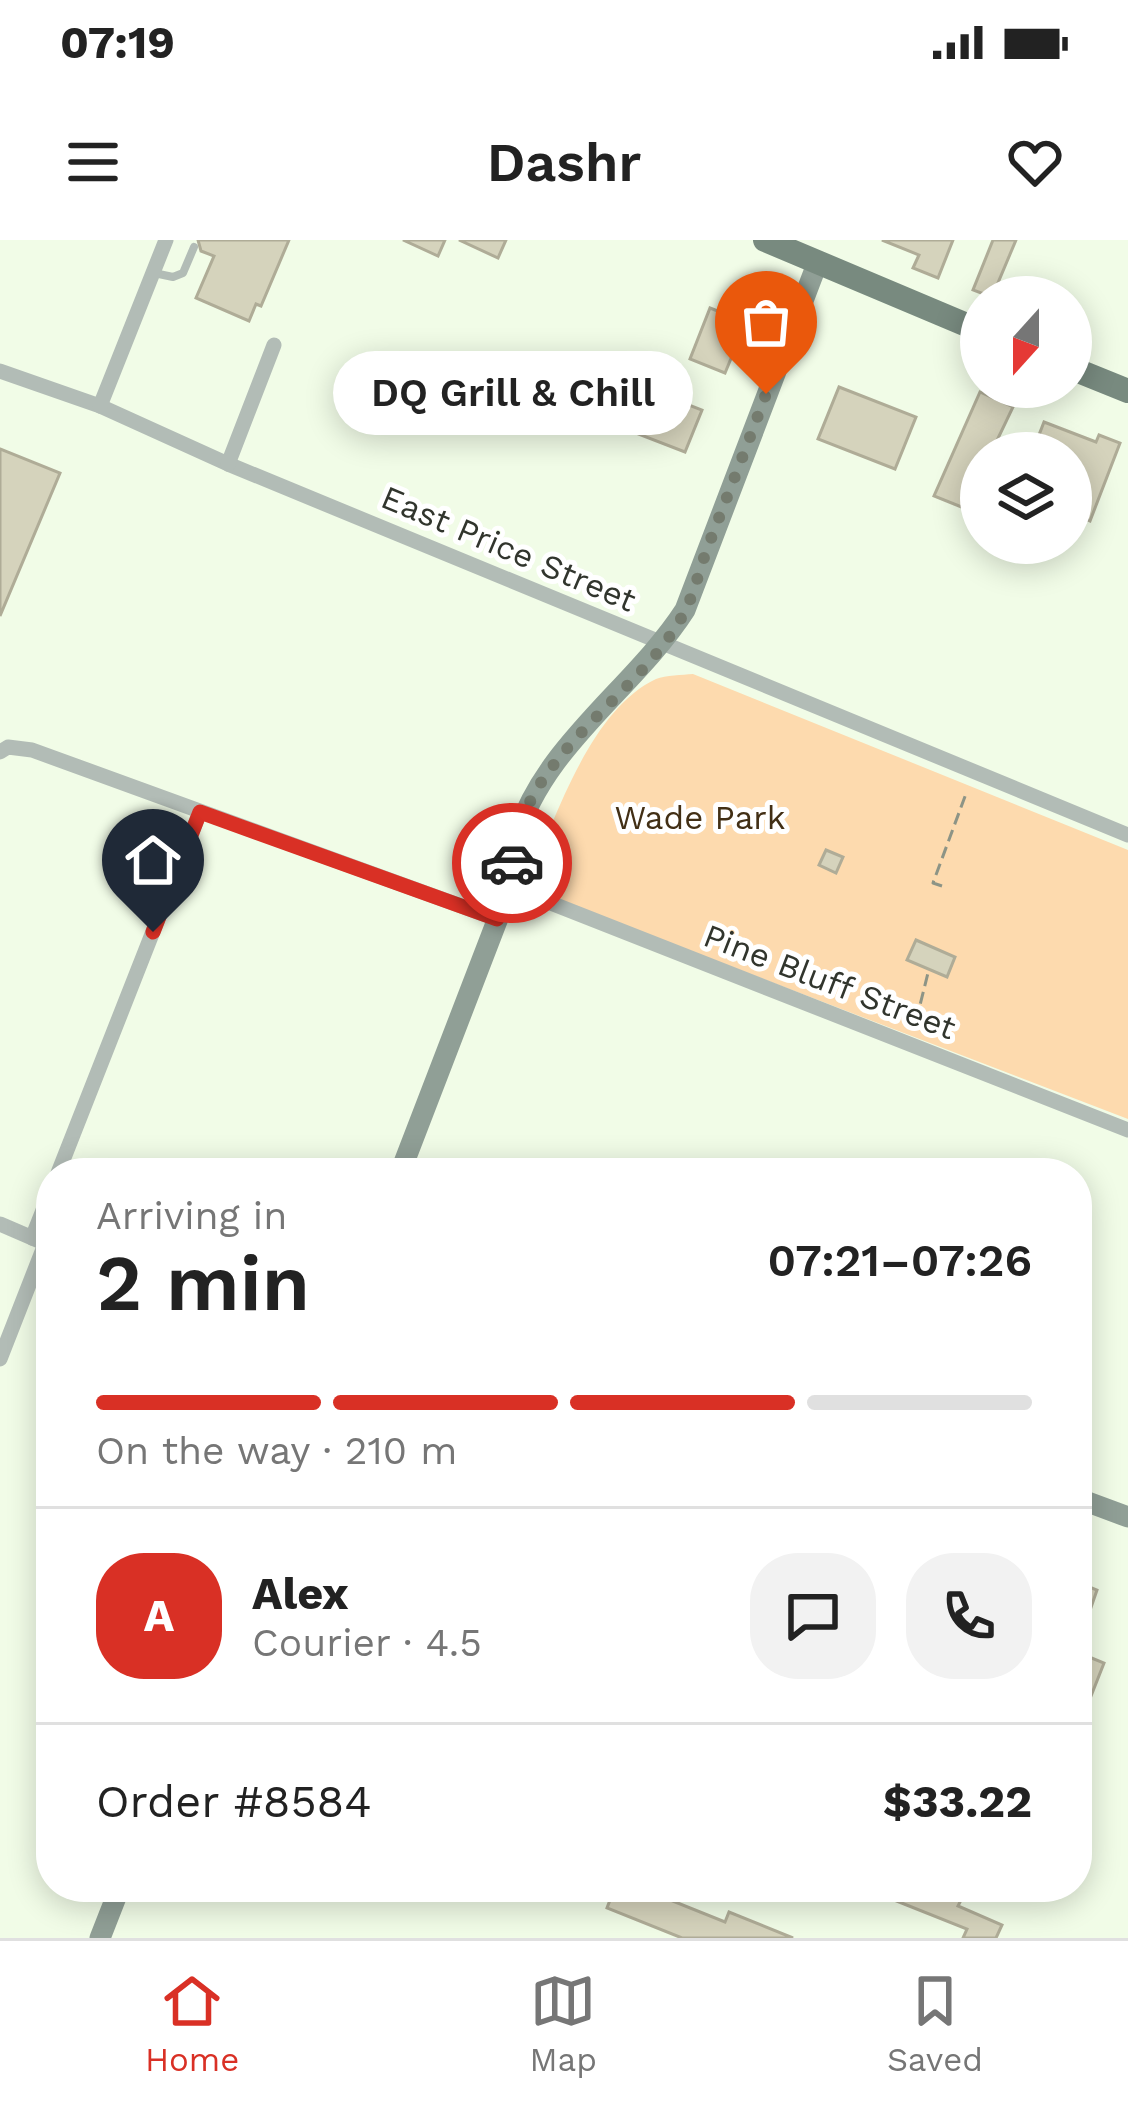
<!DOCTYPE html>
<html lang="en">
<head>
<meta charset="utf-8">
<style>
	body { margin:0; font-family:"Work Sans",sans-serif; background:#f2f2f2; color:#222; height:100vh; display:flex; flex-direction:column; font-size:45px; white-space:nowrap }
	* { box-sizing:border-box; margin:0 }
	p { font-size:39px; color:#767676 }
	.icon { flex:none; width:66px; height:66px; fill:none; stroke:currentColor; stroke-width:2; stroke-linecap:round; stroke-linejoin:round }
	.map { position:relative; flex:1; overflow:hidden }
	.panel { position:absolute; left:36px; top:918px; width:1056px; height:744px; display:flex; flex-direction:column; background:#fff; border-radius:48px; box-shadow:0 6px 30px #0003 }
	.panel>* { flex:none }
	.needle { width:78px; rotate:201deg }
	.controls { position:absolute; left:960px; top:36px; display:grid; gap:24px }
	.controls a { display:grid; place-items:center; width:132px; height:132px; border-radius:50%; background:#fff; box-shadow:0 6px 30px #0003; font-size:60px }
	.pin { position:absolute; display:grid; place-items:center; width:102px; height:102px; color:#fff; margin:-123px -51px; border-radius:50% 50% 50% 0; rotate:-45deg; box-shadow:0 0 12px #0007 }
	.pin .icon { rotate:45deg }
	.courier { position:absolute; display:grid; place-items:center; width:120px; height:120px; margin:-60px; border:9px solid #d93025; border-radius:50%; background:#fff; color:#222; box-shadow:0 3px 15px #0007 }
	.bubble { position:absolute; height:84px; border-radius:42px; background:#fff; box-shadow:0 6px 30px #0003; font-size:39px; font-weight:600; line-height:84px; text-align:center }
	.summary em { font-style:normal; font-weight:600 }
	.summary div { display:flex; flex-direction:column-reverse }
	.summary { display:flex; align-items:center; justify-content:space-between; height:204px; padding:0 60px }
	h1 { font-size:78px; font-weight:600; line-height:90px }
	.bar { display:grid; grid-template-columns:repeat(4,1fr); gap:18px 12px; align-content:center; height:144px; padding:0 60px }
	.bar i { height:15px; border-radius:9px; background:#e0e0e0 }
	.bar .on { background:#d93025 }
	.bar p { grid-column:span 4 }
	.line { display:flex; align-items:center; gap:30px; padding:0 60px; border-top:3px solid #e0e0e0 }
	.line div { flex:1 }
	.round { display:grid; place-items:center; flex:none; width:126px; height:126px; border-radius:48px; background:#f2f2f2 }
	.status { display:flex; justify-content:space-between; align-items:center; height:84px; padding:0 60px; background:#fff; direction:ltr }
	.status svg { height:33px; fill:currentColor }
	header { display:flex; justify-content:space-between; align-items:center; height:156px; padding:0 60px; background:#fff; font-size:54px; font-weight:600 }
	.tabs { display:flex; justify-content:space-around; align-items:center; height:168px; border-top:3px solid #e0e0e0; background:#fff; font-size:33px; color:#767676 }
	.tabs a { display:grid; justify-items:center; gap:6px }
	.tabs .on { color:#d93025 }
	.map>svg:first-child { display:block }
	.green { fill:#fddaae }
	.building { fill:#d5d3bc; stroke:#afac97; stroke-width:3 }
	.lines { fill:none; stroke-linecap:round; stroke-linejoin:round }
	.path { stroke:#8d9486; stroke-width:3; stroke-dasharray:12 6; stroke-linecap:butt }
	.lane { stroke:#b2bcb6; stroke-width:8 }
	.street { stroke:#b2bcb6; stroke-width:15 }
	.secondary { stroke:#909f96; stroke-width:21 }
	.primary { stroke:#788a7f; stroke-width:24 }
	.done { stroke:#747b6e; stroke-width:12; stroke-dasharray:0 21.6 }
	.route { stroke:#d93025; stroke-width:15 }
	.labels { text-anchor:middle; stroke-width:10; stroke-linejoin:round; paint-order:stroke }
	.street-label { font-size:33px; fill:#31352d; stroke:#fff }
	.park-label { font-size:33px; fill:#422f15; stroke:#fff }
</style>
</head>
<body>
<div class="status"><b>07:19</b><svg viewBox="0 0 49 12"><path d="M0 12V9h3v3zM5 12V6h3v6zM10 12V3h3v9zM15 12V0h3v12zM26 1h20v11H26zM47 4h2v5h-2z"/></svg></div>
<header><svg class="icon" aria-label="menu" viewBox="0 0 24 24"><path d="M4 6h16M4 12h16M4 18h16"/></svg>Dashr<svg class="icon" aria-label="heart" viewBox="0 0 24 24"><path d="M12 20l-8-8c-3-5 5-10 8-4 3-6 11-1 8 4z"/></svg></header>
<div class="map">
<svg width="1128" height="1698" viewBox="0 0 1128 1698">
	<rect width="100%" height="100%" fill="#f1fce7"/>
	<path class="green" d="M693 434 1128 610V879L526 648C553 584 589 470 656 439 666 435 682 435 693 434Z"/>
	<g class="building">
		<path d="M198 0H289L261 66 256 64 249 81 196 58 214 16 201 11Z"/>
		<path d="M403 0H445L438 16Z"/>
		<path d="M459 0H506L498 18Z"/>
		<path d="M882 0H953L938 38 913 28 919 15Z"/>
		<path d="M993 0H1016L992 57 973 50Z"/>
		<path d="M710 68 746 82 725 133 690 119Z"/>
		<path d="M839 147 916 177 895 229 818 199Z"/>
		<path d="M650 150 702 170 685 212 633 192Z"/>
		<path d="M980 152 1013 167 991 213H981V233L964 268 934 256Z"/>
		<path d="M1044 182 1096 202 1099 195 1120 203 1090 281 1071 273 1083 232 1071 227V213H1032Z"/>
		<path d="M0 209 60 233 0 376Z"/>
		<path d="M826 610 843 617 836 633 819 625Z"/>
		<path d="M916 700 955 717 947 737 907 720Z"/>
		<path d="M1077 1342 1097 1350 1088 1376 1077 1372Z"/>
		<path d="M1077 1412 1104 1423 1078 1489H1077Z"/>
		<path d="M615 1647H638L725 1682 729 1672 793 1698H682L607 1668Z"/>
		<path d="M941 1647 963 1656 958 1666 1002 1685 996 1698H963L967 1689 864 1648Z"/>
	</g>
	<g class="lines">
		<g class="path">
			<path d="M942 646 933 643 967 551"/>
			<path d="M916 781 928 733"/>
		</g>
		<g class="lane">
			<path d="M154 33 173 37 183 33 194 7"/>
			<path d="M764 1652 766 1647"/>
		</g>
		<g class="street">
			<path d="M0 131 100 166 228 224 1128 595"/>
			<path d="M100 166 166 0"/>
			<path d="M228 224 274 105"/>
			<path d="M0 512 8 507 32 510 497 679"/>
			<path d="M510 647 1128 890"/>
			<path d="M58 933 200 572"/>
			<path d="M0 984 51 1006"/>
			<path d="M32 998 51 950"/>
			<path d="M0 1119 45 1004"/>
		</g>
		<g class="secondary">
			<path d="M400 933 510 647C512 632 511 615 515 601 542 506 634 449 685 370L817 24"/>
			<path d="M1077 1258 1128 1277"/>
			<path d="M100 1698 120 1647"/>
		</g>
		<g class="primary">
			<path d="M765 0 981 91"/>
			<path d="M1071 128 1128 151"/>
		</g>
	</g>
	<g class="lines">
		<path class="done" d="M512 623C522 511 643 457 686 369 695 350 700 328 707 309 727 257 747 206 766 154"/>
		<path class="route" d="M153 692 200 572 497 679 510 647 512 623"/>
	</g>
	<g class="labels">
		<g class="street-label">
			<text transform="translate(509 308) rotate(23)" y="12">East Price Street</text>
			<text transform="translate(830 741) rotate(21)" y="12">Pine Bluff Street</text>
		</g>
		<g class="park-label">
			<text x="700" y="589">Wade Park</text>
		</g>
	</g>
</svg>
<div class="controls">
<a><svg class="needle" viewBox="-14 -14 28 28"><path d="M0-13l5 13h-10z" fill="#e53935"/><path d="M0 13l5-13h-10z" fill="#767676"/></svg></a>
<a><svg class="icon" aria-label="layers" viewBox="0 0 24 24"><path d="M12 4l9 5-9 5-9-5zM3 14l9 5 9-5"/></svg></a>
</div>
<div class="pin" style="left:766px;top:154px;background:#ea580c"><svg class="icon" aria-label="bag" viewBox="0 0 24 24"><path d="M5 8h14l-1 12H6zM9 8a3 3 0 0 1 6 0"/></svg></div>
<div class="pin" style="left:153px;top:692px;background:#1f2937"><svg class="icon" aria-label="home" viewBox="0 0 24 24"><path d="M3 11l9-7 9 7M6 9v11h12V9"/></svg></div>
<div class="courier" style="left:512px;top:623px"><svg class="icon" aria-label="car" viewBox="0 0 24 24"><path d="M5 17H2v-5l4-1 3-4h7l3 4 3 1v5h-3M9 17h6M6 11h13"/><circle cx="7" cy="17" r="2"/><circle cx="17" cy="17" r="2"/></svg></div>
<div class="bubble" style="left:333px;top:111px;width:360px">DQ Grill &amp; Chill</div>
<section class="panel">
<div class="summary"><div><h1>2 min</h1><p>Arriving in</p></div><em>07:21–07:26</em></div>
<div class="bar"><i class="on"></i><i class="on"></i><i class="on"></i><i></i><p>On the way · 210 m</p></div>
<div class="line" style="height:216px"><b class="round" style="background:#d93025;color:#fff">A</b><div><b>Alex</b><p>Courier · 4.5</p></div><a class="round"><svg class="icon" aria-label="chat" viewBox="0 0 24 24"><path d="M4 5h16v11H9l-5 4z"/></svg></a><a class="round"><svg class="icon" aria-label="phone" viewBox="0 0 24 24"><path d="M5 4h4l2 5-3 2q2 4 5 5l2-3 5 2v4C11 20 4 13 5 4z"/></svg></a></div>
<div class="line" style="height:156px"><div>Order #8584</div><b>$33.22</b></div>
</section>
</div>
<nav class="tabs">
<a class="on"><svg class="icon" aria-label="home" viewBox="0 0 24 24"><path d="M3 11l9-7 9 7M6 9v11h12V9"/></svg>Home</a>
<a><svg class="icon" aria-label="map" viewBox="0 0 24 24"><path d="M3 6l6-2 6 2 6-2v14l-6 2-6-2-6 2zM9 4v14M15 6v14"/></svg>Map</a>
<a><svg class="icon" aria-label="saved" viewBox="0 0 24 24"><path d="M7 4h10v16l-5-4-5 4z"/></svg>Saved</a>
</nav>
</body>
</html>
